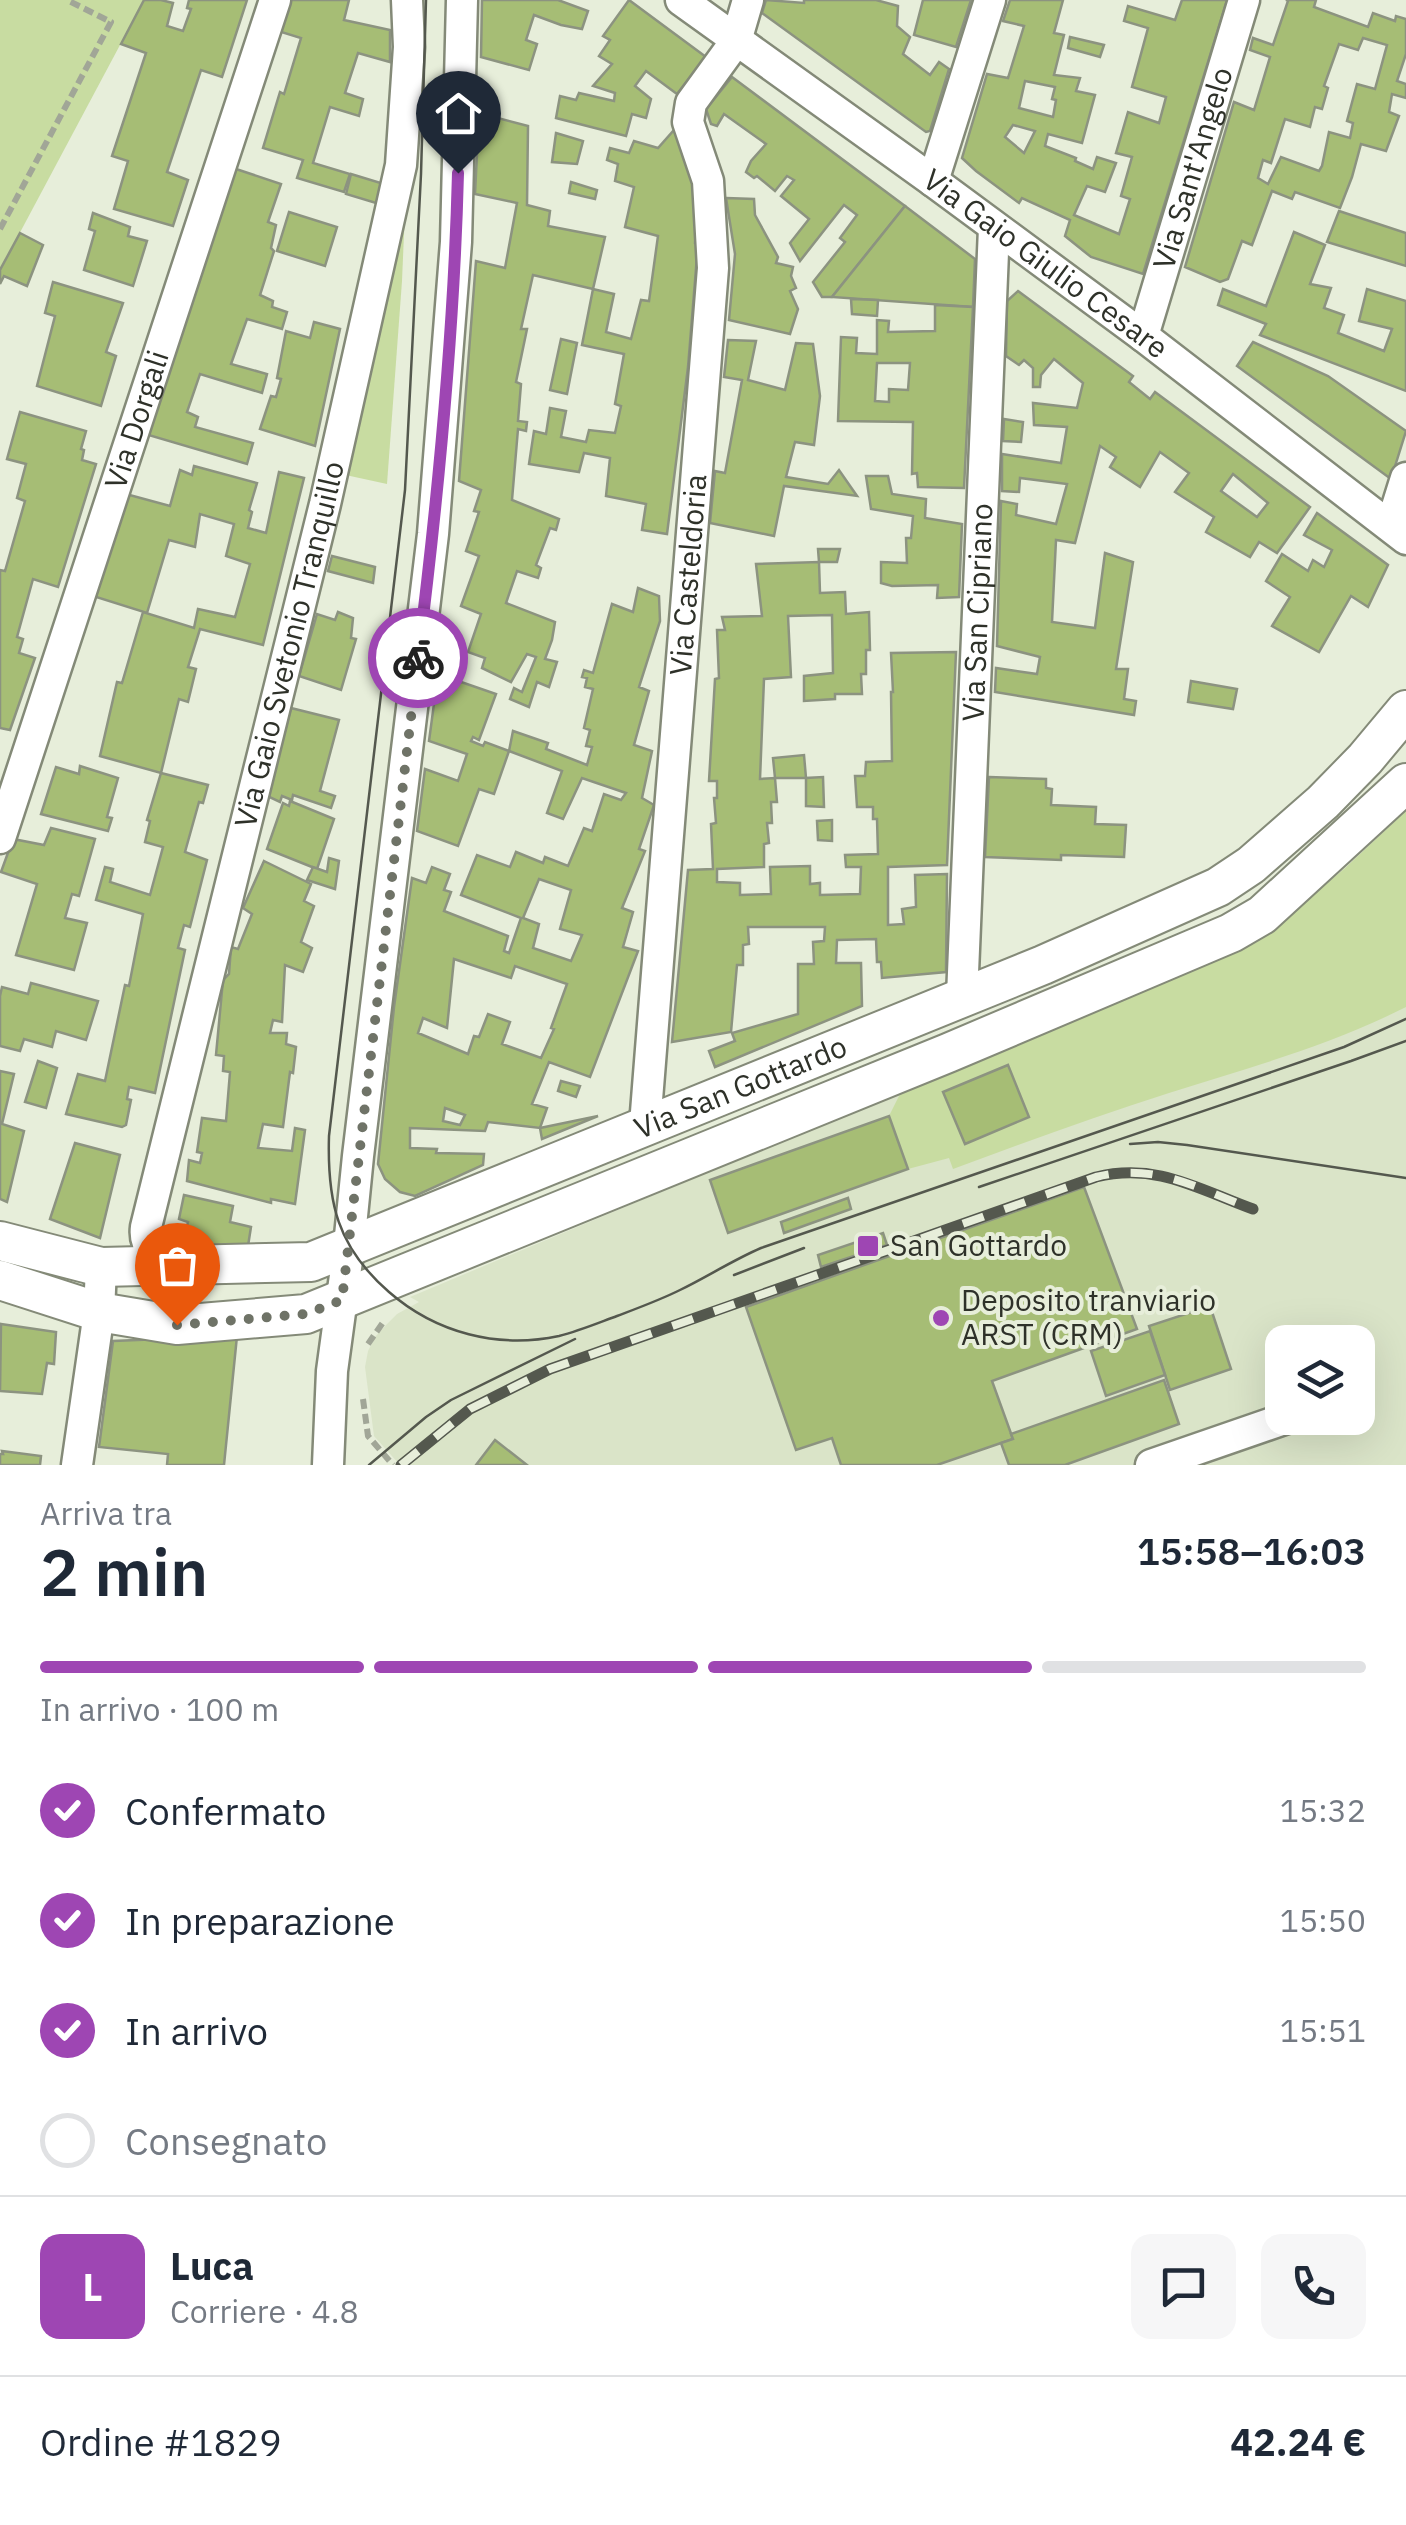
<!DOCTYPE html>
<html lang="it">
<head>
<meta charset="utf-8">
<style>
	body { margin:0; font-family:"IBM Plex Sans",sans-serif; background:#f6f6f7; color:#1f2937; height:100vh; display:flex; flex-direction:column; font-size:38px; white-space:nowrap }
	* { box-sizing:border-box; margin:0 }
	p { font-size:32px; color:#747a83 }
	.icon { flex:none; width:55px; height:55px; fill:none; stroke:currentColor; stroke-width:2; stroke-linecap:round; stroke-linejoin:round }
	.map { position:relative; height:1465px; overflow:hidden }
	.side { display:flex; flex-direction:column; background:#fff; flex:1 }
	.side>* { flex:none }
	.controls { position:absolute; left:1265px; top:1325px; display:grid; gap:20px }
	.controls a { display:grid; place-items:center; width:110px; height:110px; border-radius:20px; background:#fff; box-shadow:0 10px 40px #0002; font-size:50px }
	.pin { position:absolute; display:grid; place-items:center; width:85px; height:85px; color:#fff; margin:-102px -42px; border-radius:50% 50% 50% 0; rotate:-45deg; box-shadow:0 0 10px #0007 }
	.pin .icon { rotate:45deg }
	.courier { position:absolute; display:grid; place-items:center; width:100px; height:100px; margin:-50px; border:8px solid #9e46b3; border-radius:50%; background:#fff; color:#222; box-shadow:0 2px 12px #0007 }
	.overview em { font-style:normal; font-weight:600 }
	.overview div { display:flex; flex-direction:column-reverse }
	.overview { display:flex; align-items:center; justify-content:space-between; height:170px; padding:0 40px }
	h1 { font-size:65px; font-weight:600; line-height:75px }
	.bar { display:grid; grid-template-columns:repeat(4,1fr); gap:15px 10px; align-content:center; height:120px; padding:0 40px }
	.bar i { height:12px; border-radius:8px; background:#e0e1e3 }
	.bar .on { background:#9e46b3 }
	.bar p { grid-column:span 4 }
	.line { display:flex; align-items:center; gap:25px; padding:0 40px; border-top:2px solid #e0e1e3 }
	.line div { flex:1 }
	.round { display:grid; place-items:center; flex:none; width:105px; height:105px; border-radius:20px; background:#f6f6f7 }
	ol { padding:0 40px; list-style:none }
	li { display:flex; align-items:center; gap:30px; height:110px }
	li p { margin-inline-start:auto }
	li .icon { padding:10px; border-radius:50%; background:#9e46b3; color:#fff; stroke-width:4 }
	li:last-child { color:#747a83 }
	li i { width:55px; height:55px; border:5px solid #e0e1e3; border-radius:50% }
	.map>svg:first-child { display:block }
	.built { fill:#dae4c8; fill-rule:evenodd }
	.green { fill:#c8dca1 }
	.building { fill:#a6bd75; stroke:#8c9380; stroke-width:2.5; fill-rule:evenodd }
	.lines { fill:none; stroke-linecap:round; stroke-linejoin:round }
	.minor-casing { stroke:#848a78; stroke-width:35 }
	.major-casing { stroke:#848a78; stroke-width:42 }
	.path { stroke:#a1a697; stroke-width:6; stroke-dasharray:10 5; stroke-linecap:butt }
	.minor { stroke:#fff; stroke-width:30 }
	.major { stroke:#fff; stroke-width:38 }
	.tram { stroke:#54584e; stroke-width:2.5 }
	.rail-casing { stroke:#54584e; stroke-width:11 }
	.rail { stroke:#e7eeda; stroke-width:8; stroke-dasharray:22; stroke-linecap:butt }
	.done { stroke:#6f7367; stroke-width:10; stroke-dasharray:0 18 }
	.route { stroke:#9e46b3; stroke-width:12 }
	.poi-dot { fill:#9e46b3; stroke:#e7eeda; stroke-width:4 }
	.labels { text-anchor:middle; stroke-width:8; stroke-linejoin:round; paint-order:stroke }
	.street-label { font-size:30px; fill:#2e3129; stroke:#e7eeda }
	.poi-label { font-size:30px; fill:#2e3129; stroke:#e7eeda; text-anchor:start }
</style>
</head>
<body>
<div class="map">
<svg width="1406" height="1465" viewBox="0 0 1406 1465">
	<rect width="100%" height="100%" fill="#e7eeda"/>
	<path class="built" d="M1406 811V1465H400L374 1436 365 1367 368 1351 375 1337 386 1325 397 1314 419 1302 410 1297 1257 942 1344 869ZM1282 1342H1358V1418H1282Z"/>
	<g class="green">
		<path d="M0 0H144L0 270Z"/>
		<path d="M406 187 402 281 387 484 341 474Z"/>
		<path d="M1406 811V1007C1331 1045 1249 1068 1169 1093 1097 1116 1025 1142 953 1169L949 1158 908 1169 889 1116 901 1092 1257 942 1344 869Z"/>
	</g>
	<g class="building">
		<path d="M144 0H161L173 3 167 26 183 31 191 9 187 8 189 0H247L222 77 201 70 167 172 188 180 173 226 114 209 128 161 112 156 146 53 121 44Z"/>
		<path d="M288 0H349L344 20 390 30V62L358 53 345 93 363 99 359 116 330 107 313 163 350 174 344 192 297 178 303 160 263 148 280 92 284 94 301 38 278 31Z"/>
		<path d="M482 0H558L588 11 582 29 561 25 534 15 526 40 537 44 529 70 481 57Z"/>
		<path d="M629 0 706 57 677 94 646 71 635 86 651 99 646 118 632 114 626 136 556 118 560 96 576 100 579 93 614 101 615 93 593 86 612 64 599 56 610 40 603 36Z"/>
		<path d="M766 0 804 3V0H876L898 6 897 26 910 37 903 54 930 75 939 62 949 69 930 131 926 132 762 13Z"/>
		<path d="M923 0H971L956 47 914 35Z"/>
		<path d="M1010 0H1063L1054 33 1064 35 1054 75 1080 78 1076 91 1095 95 1082 143 1048 134 1045 146 1076 158 1075 161 1093 169 1097 157 1116 163 1105 192 1087 186 1074 215 1119 234 1130 199 1121 196 1132 157 1116 153 1128 112 1159 123 1166 97 1132 87 1148 28 1124 21 1128 6 1175 20 1182 0H1227L1143 274 1091 257 1065 236 1070 220 1022 198 1019 203 976 171 962 158 987 74 1008 78 1024 26 1003 21ZM1025 81 1055 87 1052 99 1056 100 1053 117 1019 108ZM1013 125 1035 131 1024 153 1005 137Z"/>
		<path d="M1286 0H1316L1314 7 1368 27 1373 13 1395 21 1396 16 1406 19V54L1397 81 1406 84V98L1392 94 1389 112 1399 116 1386 151 1361 144 1352 177 1340 208 1295 192 1292 199 1272 191 1252 245 1242 241 1228 279 1220 282 1185 267 1234 102 1254 110 1270 57 1250 50 1253 38 1273 45 1288 1ZM1363 38 1387 45 1375 89 1357 84 1347 121 1353 123 1350 138 1329 132 1322 166 1319 171 1281 157 1268 184 1258 178 1263 160 1271 163 1285 119 1310 127 1315 107 1322 109 1328 88 1324 86 1339 44 1358 50Z"/>
		<path d="M1070 37 1104 45 1100 57 1068 48Z"/>
		<path d="M732 77 905 206 832 297H822L813 282 845 242 840 238 857 215 844 205 800 261 790 243 809 219 781 196 794 180 787 176 775 191 757 176 754 178 746 172 751 161 766 144 724 114 717 126 711 124 706 109Z"/>
		<path d="M479 113 528 126 527 205 550 211 548 226 605 237 593 289 533 275 521 329H527L516 382 521 384 518 421 527 422 526 431 518 429 512 500 559 519 556 530 550 528 536 565 541 568 538 578 517 571 506 603 555 622 552 640 545 659 557 662 549 687 537 682 529 707 510 699 514 688 522 692 536 657 527 654 511 682 482 668 485 658 468 652 481 614 461 606 479 556 466 551 479 512 474 511 481 490 459 481 476 261 505 268 517 203 475 194Z"/>
		<path d="M674 130 693 169 697 223 695 243 698 244 688 367 667 534 642 530 646 504 606 496 610 458 584 453 579 472 529 464 534 431 546 434 550 408 566 411 561 437 586 442 589 430 615 433 621 406 615 404 624 354 582 345 593 289 614 294 606 332 631 339 641 300 649 301 658 236 625 227 634 187 615 181 618 164 607 160 610 148 629 153 634 141 658 148Z"/>
		<path d="M556 133 583 141 577 164 552 162Z"/>
		<path d="M233 168 281 184 268 222 276 225 271 248 274 251 260 295 273 301 272 307 287 312 282 329 247 319 231 364 267 374 262 393 200 374 187 412 198 417 195 427 253 443 247 464 145 434Z"/>
		<path d="M351 174 384 184 376 203 346 194Z"/>
		<path d="M571 182 597 190 595 199 569 193Z"/>
		<path d="M726 198 754 199 755 215 778 257 776 263 793 267 791 276 796 288 790 291 798 309 790 334 729 320 735 254Z"/>
		<path d="M905 206 975 259 973 307 832 297Z"/>
		<path d="M1339 211 1406 233V266L1327 242Z"/>
		<path d="M289 212 337 227 325 266 277 251Z"/>
		<path d="M93 213 130 227 128 236 147 241 133 286 84 270 95 231 89 229Z"/>
		<path d="M1294 232 1325 245 1310 284 1331 288 1324 308 1344 315 1338 333 1384 351 1392 329 1359 321 1367 289 1406 301V391L1260 335 1266 324 1218 305 1223 289 1266 306Z"/>
		<path d="M20 233 43 245 27 286 4 276 0 284V270Z"/>
		<path d="M53 282 123 303 106 352 116 356 101 406 37 386 55 316 45 313Z"/>
		<path d="M1018 291 1133 376 1129 382 1150 399 1155 392 1310 507 1277 553 1259 542 1250 557 1206 532 1214 517 1175 492 1189 473 1160 452 1140 487 1110 467 1116 457 1100 446 1075 543 1056 540 1052 622 1095 628 1105 553 1133 562 1116 669H1128L1124 699 1136 701 1134 715 995 692 996 668 1037 674 1040 657 997 646 1001 501 1017 504 1016 515 1056 524 1067 484 1020 478 1019 492 1002 491V454L1061 463 1067 427 1034 425 1033 403 1077 408 1083 383 1054 359 1041 375 1040 387H1033V368L1024 360 1019 365 1006 356 1007 301ZM1233 474 1268 503 1257 517 1221 491Z"/>
		<path d="M851 299 878 300 877 316 852 314Z"/>
		<path d="M935 305 973 307 964 488 918 487 917 473 912 474 913 422 838 421 841 337 857 338 856 353 877 354V320L889 321 888 332 935 331ZM877 363H910L908 390 889 389V402L875 401Z"/>
		<path d="M314 322 340 329 315 446 260 429 271 396 276 397 281 379 277 378 286 331 310 338Z"/>
		<path d="M561 339 577 343 567 394 550 390Z"/>
		<path d="M728 340 756 341 748 380 785 390 796 343 813 344 820 396 814 445 795 442 786 477 828 484 839 470 857 496 784 486 774 536 710 523 715 471 725 473 742 380 724 377Z"/>
		<path d="M1253 342 1328 376 1406 431 1391 479 1237 366Z"/>
		<path d="M20 412 86 431 81 449 84 450 82 460 96 464 58 587 33 579 17 637 23 639 19 653 35 658 10 730 0 728V570L5 571 25 501 17 498 26 464 7 459Z"/>
		<path d="M1004 419 1023 422 1021 442 1003 441Z"/>
		<path d="M194 466 257 483 249 510 252 512 248 528 266 533 279 472 304 478 263 645 200 629 188 667 196 669 188 702 179 699 161 773 100 756 117 682 122 683 143 612 194 628 198 609 235 617 250 564 226 556 234 524 200 514 195 547 169 540 147 613 93 596 126 494 170 506 180 470 192 475Z"/>
		<path d="M866 476H888L892 494 926 499 925 518 962 524 959 597 937 598 938 585 892 586 881 583V562L907 563 906 538H911L913 516 871 509Z"/>
		<path d="M1317 513 1388 565 1368 607 1351 596 1319 652 1272 626 1290 597 1266 581 1282 554 1308 571 1313 560 1324 567 1332 550 1304 535Z"/>
		<path d="M818 549H840L837 562H819Z"/>
		<path d="M332 556 375 567 373 583 328 571Z"/>
		<path d="M819 562 820 593 845 592 846 614 869 612 870 650H866V674H861L862 694H835V699L804 701V676L833 673 832 615 788 616 791 677 764 679 760 779 775 778 777 802H771L772 823H767L769 843 764 844V867L717 869V882L740 883V895L771 894 770 867 810 866V884L820 883V895L860 894 861 867H846L845 855 878 854 877 819H873V807H857L855 776H865L866 762 892 761 891 692H893L891 653 956 652 947 865 888 867V925L904 924 902 909 916 907 915 875 947 874 946 972 882 978 881 962H877L876 939 837 940 836 963H861L862 1006 715 1067 709 1051 735 1041 732 1033 798 1014V964H814L813 942 824 941 825 927H748L749 944 743 945V965H737L731 1032 672 1042 688 870 713 869 711 824 716 823 714 798H717V781H709L715 679 719 678 717 630H725L722 617 762 616 756 564Z"/>
		<path d="M638 588 659 596 660 621 639 687 649 691 634 745 652 751 642 798 654 805 639 849 645 851 622 908 633 912 623 947 638 951 590 1077 549 1062 532 1104 547 1108 540 1128 488 1122 485 1131 410 1128V1148L437 1149 436 1153 484 1154 483 1165 415 1196 400 1192 385 1179 378 1164 394 1007 412 878 426 883 432 867 450 874 444 890 451 892 444 911 508 936 504 951 509 953 521 918 461 895 477 855 510 867 516 852 543 863 545 857 568 866 584 828 592 831 604 794 621 800 626 793 582 778 563 819 547 813 562 771 509 751 513 731 548 743 546 749 587 765 592 747 586 746 590 730 584 728 593 689 585 687 587 678 582 677 584 670 593 673 612 604 633 612ZM539 879 571 890 560 929 582 935 571 961 533 948 539 924 523 918ZM454 959 511 978 515 966 567 984 551 1028 554 1029 541 1058 502 1044 510 1022 488 1014 479 1037 474 1036 468 1054 418 1033 423 1018 447 1028ZM445 1108 465 1115 460 1125 443 1121Z"/>
		<path d="M338 612 353 618 351 638 356 639 341 690 299 676 317 614 335 620Z"/>
		<path d="M438 674 496 694 479 740 473 737 471 741 483 746 485 742 509 751 494 794 479 789 458 846 417 831 425 769 458 781 467 754 429 741Z"/>
		<path d="M1191 681 1237 689 1233 709 1188 702Z"/>
		<path d="M291 708 339 720 320 791 335 796 331 808 293 795 292 800 282 796 280 802 265 795 273 777Z"/>
		<path d="M804 755 806 778H775L773 758Z"/>
		<path d="M80 766 118 778 107 817 112 818 108 831 41 814 56 767 79 774Z"/>
		<path d="M161 773 208 785 203 803 199 802 185 852 207 860 190 927 184 925 178 948 185 950 155 1093 129 1087 127 1099 131 1100 126 1125 122 1127 66 1114 78 1074 105 1081 125 985 129 986 143 914 96 900 105 867 113 869 110 882 150 895 163 847 145 842 150 821 147 820Z"/>
		<path d="M823 777 824 807 806 806V778Z"/>
		<path d="M989 777 1046 779V788L1052 789 1051 805 1096 807 1095 824 1126 825 1124 857 1061 855V860L985 857Z"/>
		<path d="M290 801 334 819 317 869 267 849 283 803 289 806Z"/>
		<path d="M832 820V841L818 840 817 821Z"/>
		<path d="M51 828 95 839 79 896 72 894 65 918 87 923 74 970 16 955 37 884 1 872 13 839 44 845Z"/>
		<path d="M329 858 339 861 335 889 307 880 313 867 327 872Z"/>
		<path d="M264 861 311 884 304 901 314 906 301 942 312 948 303 972 285 965 282 1022 273 1020 270 1033H287L286 1044 296 1047 293 1073 290 1072 283 1127 263 1124 258 1148 292 1151 295 1128 305 1130 295 1204 271 1199V1203L187 1181 189 1160 200 1163 202 1153 197 1152 202 1118 226 1121 230 1072 223 1071 224 1056 216 1055 223 980 229 974 231 947 238 949 252 914 243 908Z"/>
		<path d="M31 983 98 1001 86 1040 56 1031 52 1047 24 1039 20 1051 0 1046V996L2 987 28 994Z"/>
		<path d="M38 1061 57 1068 46 1108 25 1102Z"/>
		<path d="M1008 1065 1029 1117 965 1144 943 1092Z"/>
		<path d="M0 1071 14 1074 2 1124 24 1131 7 1202 0 1199Z"/>
		<path d="M561 1081 580 1086 576 1097 558 1091Z"/>
		<path d="M598 1116 542 1139 540 1128Z"/>
		<path d="M889 1116 908 1169 728 1233 710 1180Z"/>
		<path d="M75 1143 120 1155 100 1238 50 1219Z"/>
		<path d="M1084 1187 1137 1329 992 1381 1013 1439 1001 1443 937 1465H841L832 1438 796 1450 746 1307Z"/>
		<path d="M184 1195 233 1206 230 1222 251 1227 248 1246 208 1248 184 1238 188 1222 179 1219Z"/>
		<path d="M848 1198 851 1209 784 1233 781 1222Z"/>
		<path d="M883 1233 887 1245 821 1267 818 1255Z"/>
		<path d="M1210 1306 1231 1369 1170 1390 1149 1326Z"/>
		<path d="M1 1324 56 1332 54 1364 47 1363 42 1394 0 1391Z"/>
		<path d="M1150 1331 1165 1375 1106 1396 1091 1351Z"/>
		<path d="M237 1336 224 1465H167L168 1454 99 1447 113 1341Z"/>
		<path d="M1164 1380 1179 1424 1065 1465H1009L1001 1443 1013 1439 1011 1434Z"/>
		<path d="M495 1440 527 1465H476Z"/>
		<path d="M2 1451 41 1456 40 1465H0V1454H3Z"/>
	</g>
	<g class="lines">
		<g class="minor-casing">
			<g id="minor">
				<path id="s1" d="M681 0 933 181 1143 336 1406 539"/>
				<path d="M933 181 990 0"/>
				<path id="s2" d="M1143 336 1244 0"/>
				<path d="M1391 526 1406 478"/>
				<path id="s3" d="M0 838 275 0"/>
				<path id="s4" d="M962 997 994 228"/>
				<path id="s5" d="M645 1125 713 268 708 181 688 122 691 103 736 41 748 0"/>
				<path id="s6" d="M178 1266C160 1257 143 1250 146 1227L325 504 401 165 409 47 407 0"/>
				<path d="M77 1465 99 1312 101 1267"/>
				<path d="M328 1465 332 1371 349 1246 358 1156 433 534 456 242 462 0"/>
				<path d="M1151 1465 1287 1418"/>
			</g>
		</g>
		<g class="major-casing">
			<g id="major">
				<path id="s7" d="M0 1241 101 1267 311 1262 1043 965 1218 887 1251 865 1323 802 1365 759 1406 710"/>
				<path d="M0 1280 99 1312 177 1325 306 1314 948 1053 1231 933 1262 915 1406 783"/>
			</g>
		</g>
		<g class="path">
			<path d="M0 229 111 22 67 0"/>
			<path d="M368 1344 384 1321"/>
			<path d="M363 1399 368 1436 393 1465"/>
		</g>
		<use href="#minor" class="minor"/>
		<use href="#major" class="major"/>
		<g class="tram">
			<path d="M426 0 421 174 405 490 329 1136C327 1202 337 1247 389 1292 436 1333 498 1349 559 1336 579 1331 598 1323 617 1316 638 1308 660 1300 680 1290 707 1277 733 1260 761 1248L1344 1047 1406 1019"/>
			<path d="M1130 1144 1158 1142 1187 1145 1406 1178"/>
			<path d="M979 1187 1351 1061 1406 1041"/>
			<path d="M734 1275 804 1248"/>
			<path d="M369 1465 426 1417 451 1400 575 1339"/>
		</g>
		<g class="rail-casing">
			<path id="rail" d="M401 1465 470 1409 550 1369 1096 1177C1156 1162 1198 1189 1253 1209"/>
		</g>
		<use href="#rail" class="rail"/>
	</g>
	<g class="lines">
		<path class="done" d="M177 1325 306 1314 342 1300 418 658"/>
		<path class="route" d="M418 658C438 498 454 333 458 173"/>
	</g>
	<g class="poi-dot">
		<rect x="856" y="1234" width="24" height="24" rx="5"/>
		<circle cx="941" cy="1318" r="10"/>
	</g>
	<g class="labels">
		<g class="street-label">
			<text dy="10" stroke="none"><textPath href="#s2" startOffset="175">Via Sant'Angelo</textPath></text>
			<text dy="10" stroke="none"><textPath href="#s1" startOffset="450">Via Gaio Giulio Cesare</textPath></text>
			<text dy="10" stroke="none"><textPath href="#s3" startOffset="440">Via Dorgali</textPath></text>
			<text dy="10" stroke="none"><textPath href="#s5" startOffset="552">Via Casteldoria</textPath></text>
			<text dy="10" stroke="none"><textPath href="#s4" startOffset="385">Via San Cipriano</textPath></text>
			<text dy="10" stroke="none"><textPath href="#s6" startOffset="655">Via Gaio Svetonio Tranquillo</textPath></text>
			<text dy="10" stroke="none"><textPath href="#s7" startOffset="778">Via San Gottardo</textPath></text>
		</g>
		<g class="poi-label">
			<text x="890" y="1256">San Gottardo</text>
			<text x="961" y="1311">Deposito tranviario<tspan x="961" dy="34">ARST (CRM)</tspan></text>
		</g>
	</g>
</svg>
<div class="controls">
<a><svg class="icon" aria-label="layers" viewBox="0 0 24 24"><path d="M12 4l9 5-9 5-9-5zM3 14l9 5 9-5"/></svg></a>
</div>
<div class="pin" style="left:177px;top:1325px;background:#ea580c"><svg class="icon" aria-label="bag" viewBox="0 0 24 24"><path d="M5 8h14l-1 12H6zM9 8a3 3 0 0 1 6 0"/></svg></div>
<div class="pin" style="left:458px;top:173px;background:#1f2937"><svg class="icon" aria-label="home" viewBox="0 0 24 24"><path d="M3 11l9-7 9 7M6 9v11h12V9"/></svg></div>
<div class="courier" style="left:418px;top:658px"><svg class="icon" aria-label="bike" viewBox="0 0 24 24"><circle cx="6" cy="16" r="4"/><circle cx="18" cy="16" r="4"/><path d="M6 16l4-8h5l3 8M10 8l3 8H6M13 5h3"/></svg></div>
</div>
<section class="side">
<div class="overview"><div><h1>2 min</h1><p>Arriva tra</p></div><em>15:58–16:03</em></div>
<div class="bar"><i class="on"></i><i class="on"></i><i class="on"></i><i></i><p>In arrivo · 100 m</p></div>
<ol>
<li><svg class="icon" aria-label="check" viewBox="0 0 24 24"><path d="M5 12l5 5 9-10"/></svg>Confermato<p>15:32</p></li>
<li><svg class="icon" aria-label="check" viewBox="0 0 24 24"><path d="M5 12l5 5 9-10"/></svg>In preparazione<p>15:50</p></li>
<li><svg class="icon" aria-label="check" viewBox="0 0 24 24"><path d="M5 12l5 5 9-10"/></svg>In arrivo<p>15:51</p></li>
<li><i></i>Consegnato</li>
</ol>
<div class="line" style="height:180px"><b class="round" style="background:#9e46b3;color:#fff">L</b><div><b>Luca</b><p>Corriere · 4.8</p></div><a class="round"><svg class="icon" aria-label="chat" viewBox="0 0 24 24"><path d="M4 5h16v11H9l-5 4z"/></svg></a><a class="round"><svg class="icon" aria-label="phone" viewBox="0 0 24 24"><path d="M5 4h4l2 5-3 2q2 4 5 5l2-3 5 2v4C11 20 4 13 5 4z"/></svg></a></div>
<div class="line" style="height:130px"><div>Ordine #1829</div><b>42.24 €</b></div>
</section>
</body>
</html>
